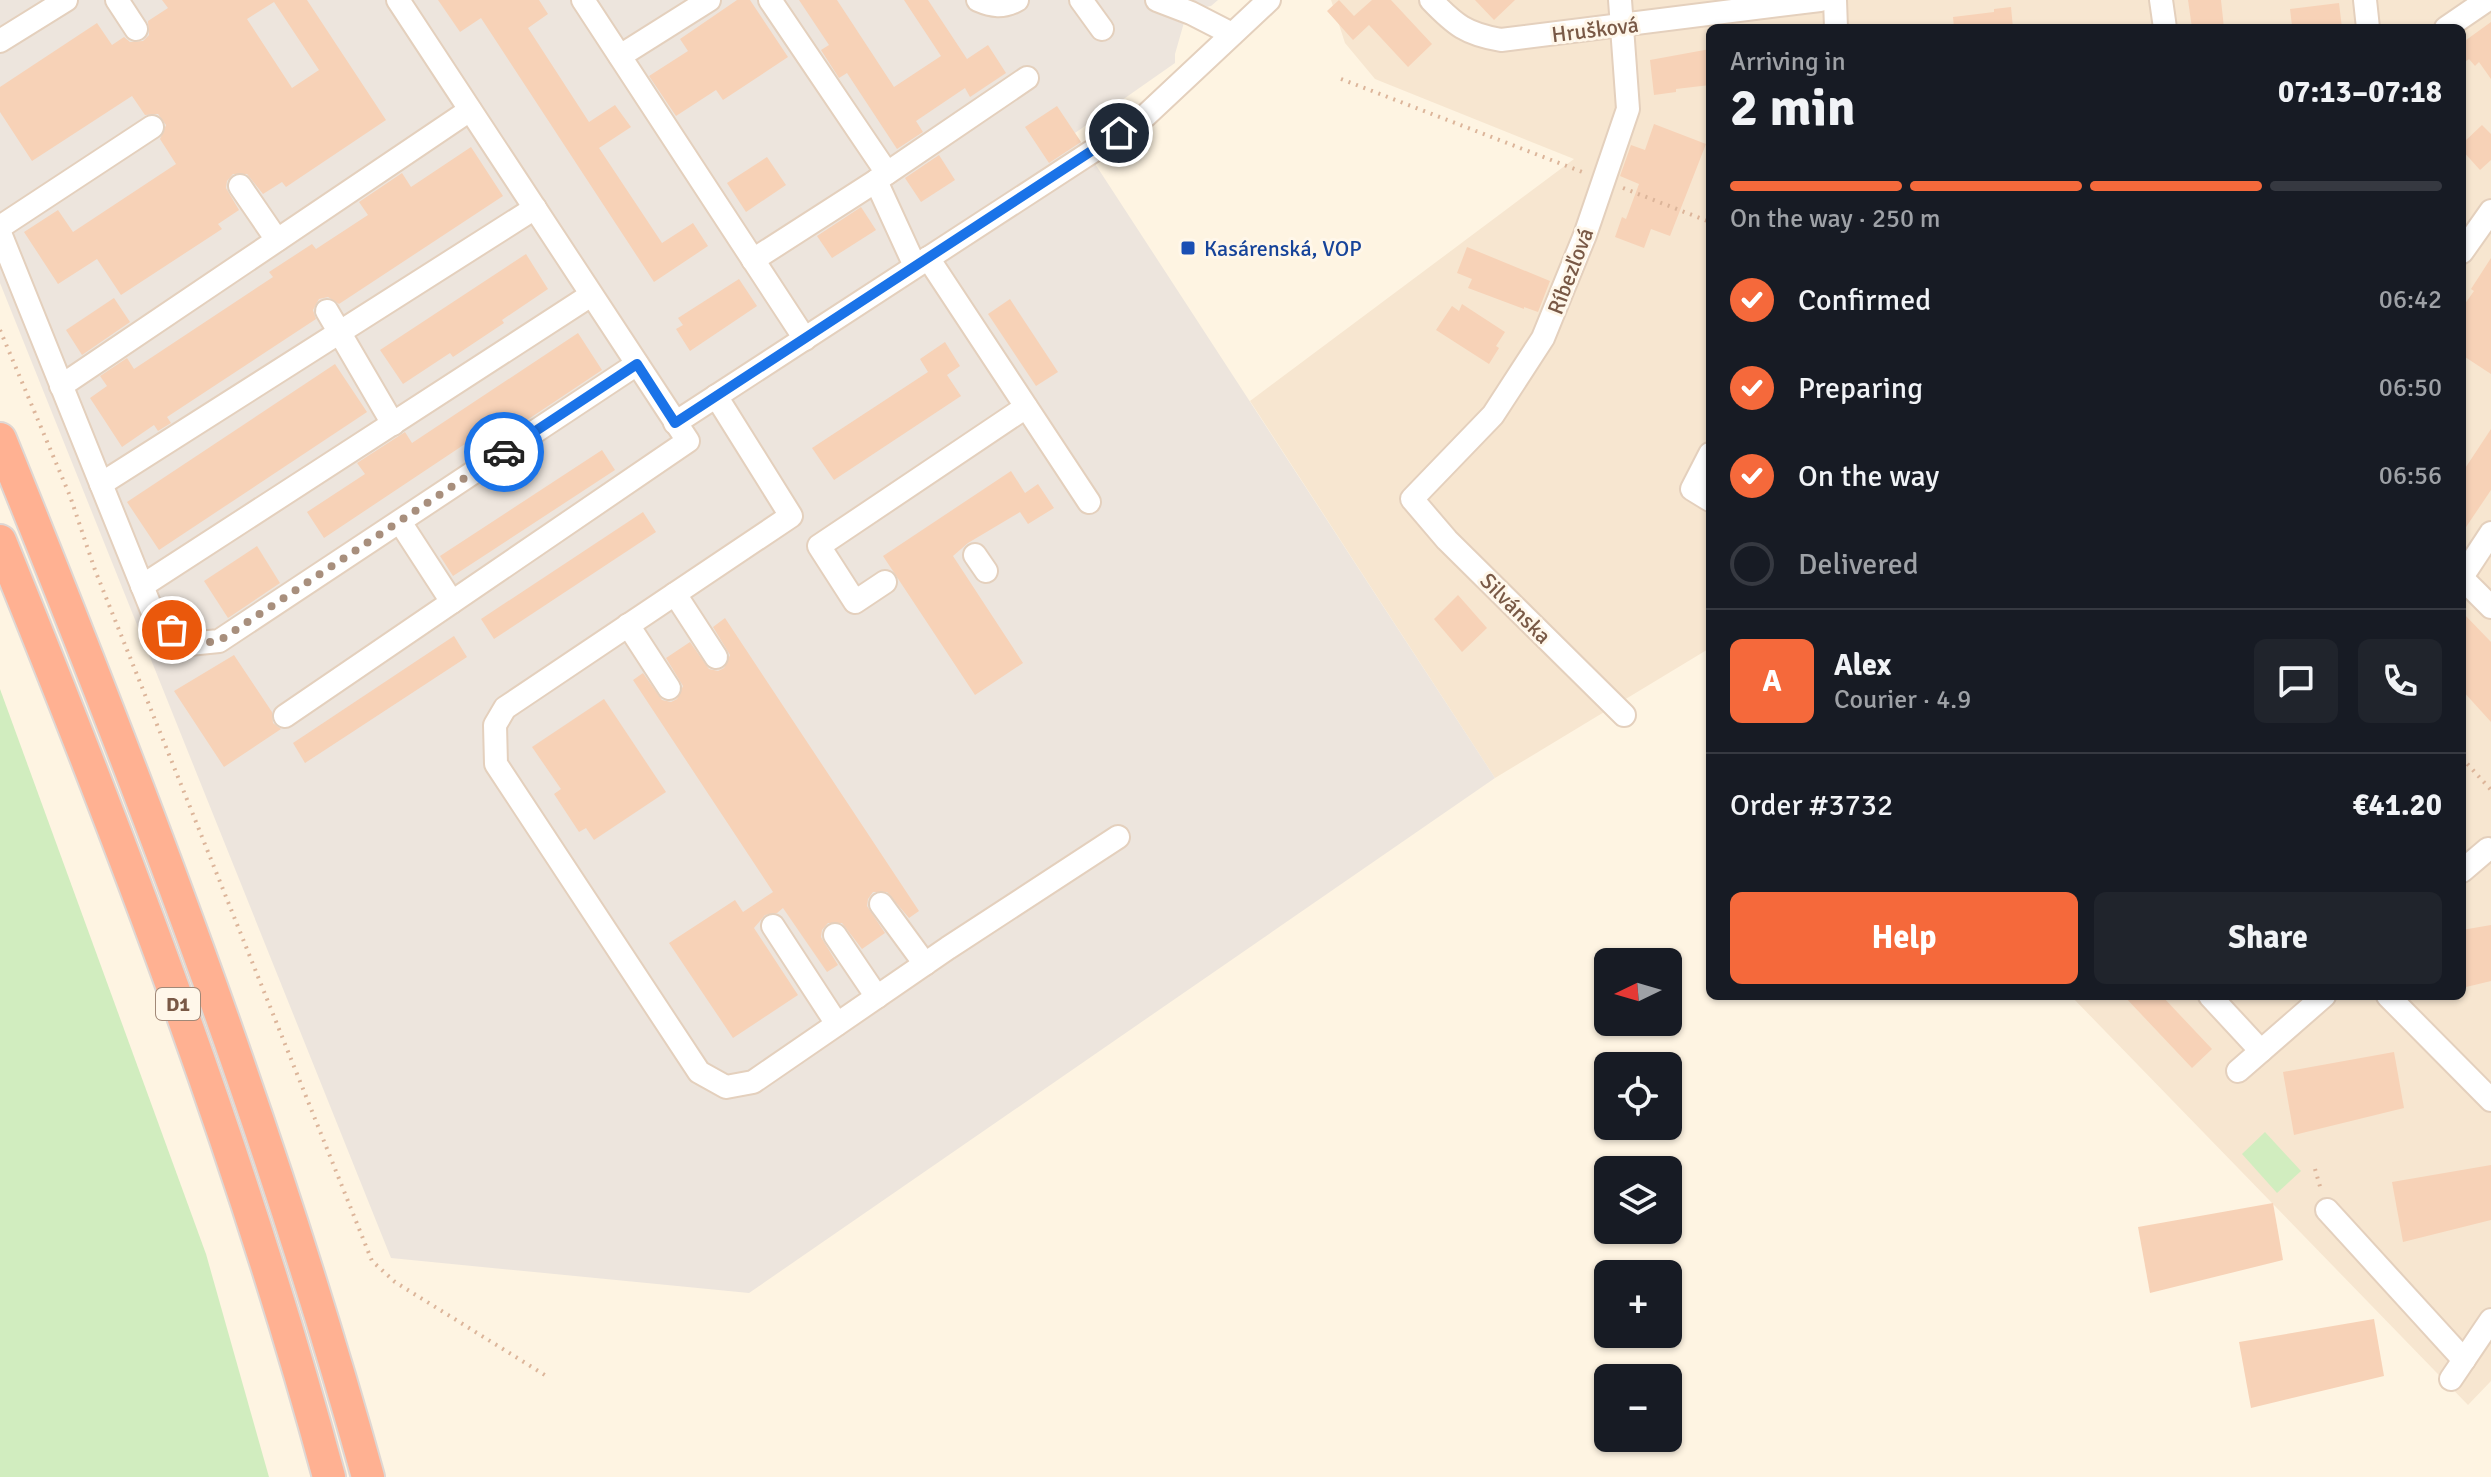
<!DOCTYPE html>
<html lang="en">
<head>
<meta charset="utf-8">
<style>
	body { margin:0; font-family:Signika,sans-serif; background:#20242c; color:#f1f3f6; height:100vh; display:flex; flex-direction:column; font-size:30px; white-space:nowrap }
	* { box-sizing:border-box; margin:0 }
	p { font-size:26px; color:#9ea1a6 }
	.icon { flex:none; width:44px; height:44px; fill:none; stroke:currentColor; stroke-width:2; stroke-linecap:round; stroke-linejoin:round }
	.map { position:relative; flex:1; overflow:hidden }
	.details { position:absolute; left:1706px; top:24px; width:760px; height:976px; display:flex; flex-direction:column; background:#171b24; border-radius:12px; box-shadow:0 2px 6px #0004 }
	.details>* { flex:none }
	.needle { width:52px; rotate:265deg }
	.controls { position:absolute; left:1594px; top:948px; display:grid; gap:16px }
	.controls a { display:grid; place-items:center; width:88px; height:88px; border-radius:12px; background:#171b24; box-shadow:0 2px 6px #0004; font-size:40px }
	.pin { position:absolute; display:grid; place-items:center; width:68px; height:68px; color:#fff; margin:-34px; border:4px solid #fff; border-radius:50%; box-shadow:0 2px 8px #0007 }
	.courier { position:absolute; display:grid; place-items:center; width:80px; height:80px; margin:-40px; border:6px solid #1a73e8; border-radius:50%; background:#fff; color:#222; box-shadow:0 2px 10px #0007 }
	.summary em { font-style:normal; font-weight:700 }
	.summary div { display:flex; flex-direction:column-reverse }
	.summary { display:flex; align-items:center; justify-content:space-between; height:136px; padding:0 24px }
	h1 { font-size:52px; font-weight:700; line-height:60px }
	.bar { display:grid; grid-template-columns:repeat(4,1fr); gap:12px 8px; align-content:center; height:96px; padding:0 24px }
	.bar i { height:10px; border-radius:6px; background:#363941 }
	.bar .active { background:#f5693b }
	.bar p { grid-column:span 4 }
	.line { display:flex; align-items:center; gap:20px; padding:0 24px; border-top:2px solid #363941 }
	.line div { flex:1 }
	.round { display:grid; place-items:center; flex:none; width:84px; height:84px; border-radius:12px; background:#20242c }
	ol { padding:0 24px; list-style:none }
	li { display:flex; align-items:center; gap:24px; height:88px }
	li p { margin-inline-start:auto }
	li .icon { padding:8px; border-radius:50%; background:#f5693b; color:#fff; stroke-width:4 }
	li:last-child { color:#9ea1a6 }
	li i { width:44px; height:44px; border:4px solid #363941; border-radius:50% }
	.primary-button { display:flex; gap:16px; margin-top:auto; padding:16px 24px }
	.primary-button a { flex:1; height:92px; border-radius:12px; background:#f5693b; color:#fff; font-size:32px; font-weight:700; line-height:92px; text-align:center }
	.primary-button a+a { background:#20242c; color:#f1f3f6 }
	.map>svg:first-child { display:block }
	.residential { fill:#f7e6d0 }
	.industrial { fill:#ede5dd }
	.green { fill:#d1edbf }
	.building { fill:#f7d2b7; fill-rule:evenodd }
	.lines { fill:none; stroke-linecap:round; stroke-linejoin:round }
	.minor-casing { stroke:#e4d0bd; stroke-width:26 }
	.highway-casing { stroke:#dfd7d3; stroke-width:36 }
	.path { stroke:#dcb59a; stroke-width:4; stroke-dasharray:2 6; stroke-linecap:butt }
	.minor { stroke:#fff; stroke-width:22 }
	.highway { stroke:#ffb192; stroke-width:32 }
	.done { stroke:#a88f7d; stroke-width:8; stroke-dasharray:0 14.4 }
	.route { stroke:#1a73e8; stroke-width:10 }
	.transit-dot { fill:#1a4fb4; stroke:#fff7ea; stroke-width:3 }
	.labels { text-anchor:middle; stroke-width:6; stroke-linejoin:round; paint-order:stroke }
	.shield { fill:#fff7ea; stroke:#a18877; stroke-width:2 }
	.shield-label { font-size:20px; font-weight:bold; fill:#795946 }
	.street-label { font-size:22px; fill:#795946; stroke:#fff7ea }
	.transit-label { font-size:22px; fill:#164399; stroke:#fff7ea; text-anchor:start }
</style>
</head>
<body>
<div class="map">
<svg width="2491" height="1477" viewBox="0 0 2491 1477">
	<rect width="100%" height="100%" fill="#fef4e2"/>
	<path class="residential" d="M1331 0H2491V1381L2468 1405 2071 996H2462V28H1710V648L1495 778 1250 401 1574 159 1375 79 1345 43Z"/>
	<path class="industrial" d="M0 0H1218L1211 6 1195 9 1185 19 1175 54V63L1075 133 1495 778 749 1293 391 1258 0 283Z"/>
	<g class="green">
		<path d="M0 689 206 1254 269 1477H0Z"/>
		<path d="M2265 1132 2301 1171 2277 1193 2242 1154Z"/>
	</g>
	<g class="building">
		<path d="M162 0H307L386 120 286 187 282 182 263 194 247 174H233L227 181 226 188 239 210 218 224 222 229 121 295 97 259 58 284 24 232 58 210 73 232 176 164 160 139 166 125 158 114 145 115 132 96 32 161 0 112V87L97 23 112 45 124 37 130 42 143 41 149 35 148 21 168 8ZM274 2 319 70 292 88 247 19Z"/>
		<path d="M438 0H539L548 14 528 28 589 122 615 105 631 127 599 148 662 243 693 223 708 246 654 282 481 18 460 32Z"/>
		<path d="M737 0H750L788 57 723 100 716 90 676 116 649 76 688 51 680 39Z"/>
		<path d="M799 0H837L894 87 941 56 904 0H928L967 59 988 45 1006 73 970 97 965 88 916 121 923 132 897 149 847 73 839 78 821 50 829 45Z"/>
		<path d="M1339 0 1354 16 1372 0H1391L1432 44 1408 67 1369 25 1353 40 1327 11Z"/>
		<path d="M1475 0H1515L1494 20Z"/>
		<path d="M2188 0H2221L2224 28H2192Z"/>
		<path d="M2339 3 2342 28H2310V24L2292 26 2290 9Z"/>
		<path d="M2011 7 2013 28H1954L1953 17 1994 12V9Z"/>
		<path d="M2491 22V79L2479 62 2475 66 2469 59 2462 64V43Z"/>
		<path d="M1710 49V85L1676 89V92L1654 95 1650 60Z"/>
		<path d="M1057 106 1081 142 1049 163 1025 127Z"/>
		<path d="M1654 124 1706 144 1670 236 1651 229 1644 248 1615 237 1622 217 1626 219 1639 184 1620 176 1631 145 1645 150Z"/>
		<path d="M2482 125 2491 134V160L2480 170 2462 150V144Z"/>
		<path d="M471 147 503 196 339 304 328 297 319 299 313 310 316 319 167 417 171 423 158 431 154 425 122 447 90 398 107 386 100 376 127 358 134 369 273 277 269 272 312 244 316 249 368 215 359 202 402 173 411 187Z"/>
		<path d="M939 155 955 180 921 202 905 178Z"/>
		<path d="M767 157 786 185 746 212 727 183Z"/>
		<path d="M861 207 876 230 832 258 817 236Z"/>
		<path d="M1467 247 1550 281 1538 312 1524 307V309L1468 288 1472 279 1457 273Z"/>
		<path d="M526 254 548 289 502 320 504 323 453 357 450 353 403 384 380 350Z"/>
		<path d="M2491 258V374L2462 355V308L2474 291 2471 289Z"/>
		<path d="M739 279 757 306 690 351 676 329 683 325 678 318Z"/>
		<path d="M114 298 130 322 82 355 66 330Z"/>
		<path d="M1010 299 1058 372 1036 386 988 314Z"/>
		<path d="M1462 304 1505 332 1496 346 1499 348 1489 364 1436 330 1452 306 1459 311Z"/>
		<path d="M578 333 602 370 485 448 477 436 324 538 307 512 365 474 357 463 405 432 412 443Z"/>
		<path d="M945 342 960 366 947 375 961 396 834 480 812 448 928 372 920 359Z"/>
		<path d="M335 364 367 412 159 550 127 502Z"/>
		<path d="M2491 429V490L2462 533V473Z"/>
		<path d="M602 450 615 470 453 576 440 556Z"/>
		<path d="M1011 471 1025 493 1038 484 1054 508 1028 524 1020 512 968 543 953 556 1023 663 975 695 883 556Z"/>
		<path d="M643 512 656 532 494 639 481 619Z"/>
		<path d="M257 546 280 583 228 618 204 581Z"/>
		<path d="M1458 595 1487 628 1462 652 1434 619Z"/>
		<path d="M2462 612 2491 642V722L2462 690Z"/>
		<path d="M725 618 919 911 909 918 887 892H873L868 899 867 906 885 933 862 949 842 923H828L822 930 821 937 838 965 827 972 783 908 777 913 765 915 754 928 798 995 733 1038 669 943 735 900 743 912 773 892 633 680 643 673 662 700 671 702 677 699 683 686 666 658 690 642 709 669 718 671 724 668 730 655 713 627Z"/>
		<path d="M454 636 467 657 305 763 293 743Z"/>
		<path d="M234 655 272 712 273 723 281 729 224 767 174 691Z"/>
		<path d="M604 699 666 792 594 840 586 828 579 832 554 794 561 789 532 747Z"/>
		<path d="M2491 925V981L2462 988V930Z"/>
		<path d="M2124 996H2162L2212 1049 2192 1068Z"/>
		<path d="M2394 1052 2404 1108 2294 1135 2283 1072Z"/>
		<path d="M2491 1165V1220L2403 1242 2392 1182Z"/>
		<path d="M2273 1203 2283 1260 2150 1293 2138 1227Z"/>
		<path d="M2374 1319 2384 1376 2251 1408 2239 1342Z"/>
	</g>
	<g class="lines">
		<g class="minor-casing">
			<g id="minor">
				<path d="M117 0 136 29"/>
				<path d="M583 0 805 339"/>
				<path d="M770 0 887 173"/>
				<path d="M978 0C992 6 1003 8 1017 0"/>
				<path d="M1081 0 1102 29"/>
				<path d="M1157 0 1191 13 1232 34"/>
				<path d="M1431 0C1455 25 1466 34 1501 40L1820 0"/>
				<path d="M1620 0 1628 109 1585 235 1543 338 1493 415 1412 499 1447 540 1624 715"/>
				<path d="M1835 0 1836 28"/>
				<path d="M2161 0 2165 28"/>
				<path d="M2365 0 2368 28"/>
				<path d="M2446 28 2487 0"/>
				<path d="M0 41 66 0"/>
				<path d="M620 56 709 0"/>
				<path d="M877 180 1027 78"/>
				<path d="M240 186 277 240"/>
				<path d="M0 227 152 127"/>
				<path d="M0 233 153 613 189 644 219 641 637 364"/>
				<path d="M2462 252 2491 211"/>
				<path d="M928 258 1089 502"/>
				<path d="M753 260 876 181 915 266"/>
				<path d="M327 311 393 424"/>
				<path d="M61 386 470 110"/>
				<path d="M716 396 791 516 505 708 495 725 496 764 699 1072 726 1087 753 1082 948 948 1118 837"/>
				<path d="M675 423 1142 119 1269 0"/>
				<path d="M1710 454 1692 489 1710 500"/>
				<path d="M101 484 535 208"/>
				<path d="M400 522 452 602"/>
				<path d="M975 555 986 571"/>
				<path d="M2462 577 2491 533"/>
				<path d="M2462 578 2491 607"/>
				<path d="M885 582 855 602 819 546 1026 407"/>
				<path d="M142 586 591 295"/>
				<path d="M675 594 716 657"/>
				<path d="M628 625 669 688"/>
				<path d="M285 716 688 441 398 0"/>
				<path d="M2462 871 2488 849"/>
				<path d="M881 904 925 964"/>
				<path d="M773 926 837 1024"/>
				<path d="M835 935 877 997"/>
				<path d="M2210 996 2261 1051"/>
				<path d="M2388 996 2491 1100"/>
				<path d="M2238 1071 2324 996"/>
				<path d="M2327 1210 2464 1360"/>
				<path d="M2451 1379 2491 1320"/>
			</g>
		</g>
		<g class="highway-casing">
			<g id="highway">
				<path d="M0 439C138 780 270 1123 368 1477"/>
				<path d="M0 541C124 847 243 1158 329 1477"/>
			</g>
		</g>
		<g class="path">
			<path d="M1341 79 1585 173"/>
			<path d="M1623 188 1710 222"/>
			<path d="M0 330 70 496 95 570 372 1261 395 1282 548 1377"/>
			<path d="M2462 758 2491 790"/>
			<path d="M2315 1169 2321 1190"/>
		</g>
		<use href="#minor" class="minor"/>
		<use href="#highway" class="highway"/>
	</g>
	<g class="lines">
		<path class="done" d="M172 630 189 644 219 641 504 452"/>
		<path class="route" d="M504 452 637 364 675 423 1119 133"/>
	</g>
	<rect class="transit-dot" x="1180" y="240" width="16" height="16" rx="4"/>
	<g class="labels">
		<rect class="shield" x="156" y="988" width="44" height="32" rx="6"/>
		<g class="shield-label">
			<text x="178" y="1011">D1</text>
		</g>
		<g class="street-label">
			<text transform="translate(1595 29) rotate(-7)" y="8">Hrušková</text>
			<text transform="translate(1570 271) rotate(-69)" y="8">Ríbezľová</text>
			<text transform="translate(1516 608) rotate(45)" y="8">Silvánska</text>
		</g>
		<g class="transit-label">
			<text x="1204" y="256">Kasárenská, VOP</text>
		</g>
	</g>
</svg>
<div class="controls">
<a><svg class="needle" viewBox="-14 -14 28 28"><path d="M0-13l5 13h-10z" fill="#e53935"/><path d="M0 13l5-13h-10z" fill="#9ea1a6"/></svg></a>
<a><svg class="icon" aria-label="locate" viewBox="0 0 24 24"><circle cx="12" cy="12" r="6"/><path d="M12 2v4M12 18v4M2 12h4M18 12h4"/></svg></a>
<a><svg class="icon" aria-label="layers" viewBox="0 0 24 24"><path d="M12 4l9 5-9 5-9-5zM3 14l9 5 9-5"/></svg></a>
<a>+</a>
<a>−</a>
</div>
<div class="pin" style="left:172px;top:630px;background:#ea580c"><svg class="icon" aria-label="bag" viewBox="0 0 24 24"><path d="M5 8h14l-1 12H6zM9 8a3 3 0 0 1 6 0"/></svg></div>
<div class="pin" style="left:1119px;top:133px;background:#1f2937"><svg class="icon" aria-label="home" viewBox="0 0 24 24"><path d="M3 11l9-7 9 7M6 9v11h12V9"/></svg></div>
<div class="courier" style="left:504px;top:452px"><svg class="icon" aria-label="car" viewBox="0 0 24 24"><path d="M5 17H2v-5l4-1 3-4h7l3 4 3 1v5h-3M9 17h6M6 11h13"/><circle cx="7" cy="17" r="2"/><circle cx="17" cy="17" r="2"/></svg></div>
<section class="details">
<div class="summary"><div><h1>2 min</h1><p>Arriving in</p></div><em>07:13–07:18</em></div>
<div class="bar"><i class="active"></i><i class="active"></i><i class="active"></i><i></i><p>On the way · 250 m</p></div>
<ol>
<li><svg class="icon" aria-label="check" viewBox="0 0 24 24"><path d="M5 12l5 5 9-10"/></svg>Confirmed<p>06:42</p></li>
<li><svg class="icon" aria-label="check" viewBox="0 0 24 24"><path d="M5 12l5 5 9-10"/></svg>Preparing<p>06:50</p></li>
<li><svg class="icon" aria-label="check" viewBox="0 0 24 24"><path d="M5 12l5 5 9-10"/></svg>On the way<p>06:56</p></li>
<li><i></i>Delivered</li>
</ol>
<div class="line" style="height:144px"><b class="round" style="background:#f5693b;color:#fff">A</b><div><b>Alex</b><p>Courier · 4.9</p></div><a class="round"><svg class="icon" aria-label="chat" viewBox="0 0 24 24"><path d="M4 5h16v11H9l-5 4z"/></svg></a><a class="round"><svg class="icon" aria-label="phone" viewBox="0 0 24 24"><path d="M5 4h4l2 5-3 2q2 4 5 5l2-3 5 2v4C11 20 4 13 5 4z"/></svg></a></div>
<div class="line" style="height:104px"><div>Order #3732</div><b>€41.20</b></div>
<div class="primary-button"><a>Help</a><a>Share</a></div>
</section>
</div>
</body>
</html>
